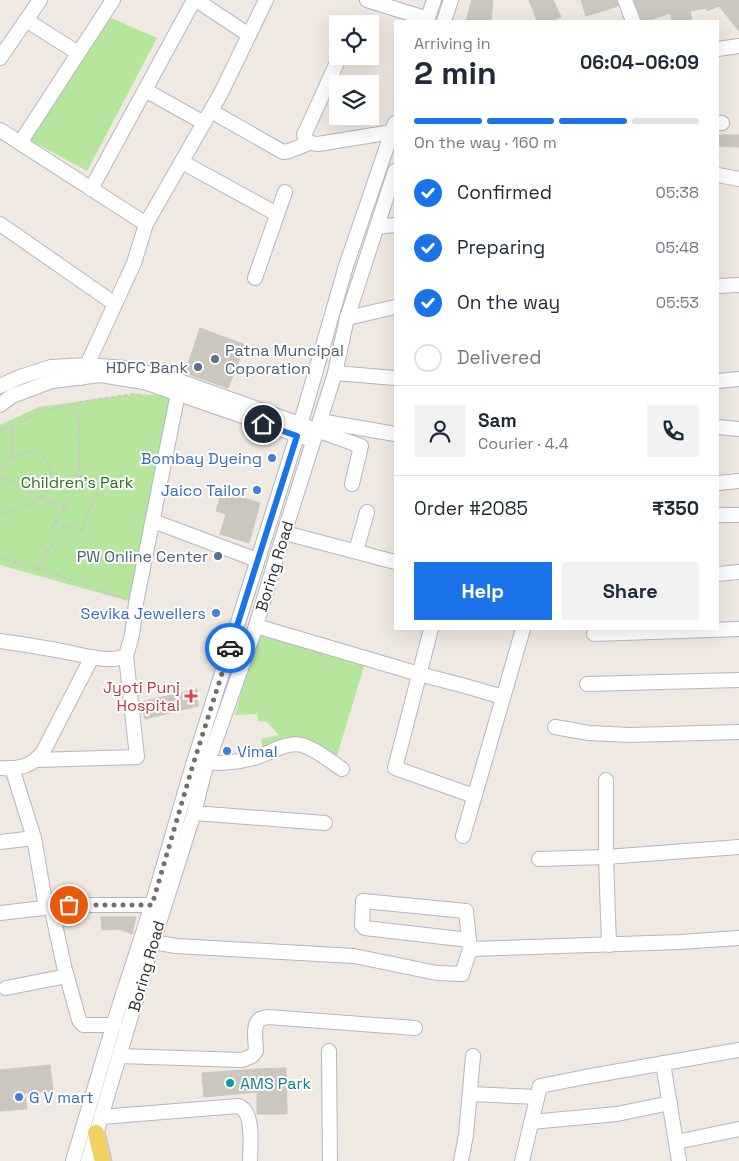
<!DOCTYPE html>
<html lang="en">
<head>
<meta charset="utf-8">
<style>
	body { margin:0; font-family:"Space Grotesk",sans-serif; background:#f2f2f3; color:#1f2937; height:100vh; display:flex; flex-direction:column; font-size:19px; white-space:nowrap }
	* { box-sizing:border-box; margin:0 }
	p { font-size:16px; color:#747a83 }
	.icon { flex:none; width:28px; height:28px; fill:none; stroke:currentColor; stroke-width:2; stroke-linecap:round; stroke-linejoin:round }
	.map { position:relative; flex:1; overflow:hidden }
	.side { position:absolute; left:394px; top:20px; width:325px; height:610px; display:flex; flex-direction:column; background:#fff; border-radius:0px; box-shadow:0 5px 20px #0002 }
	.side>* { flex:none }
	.controls { position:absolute; left:329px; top:15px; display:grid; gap:10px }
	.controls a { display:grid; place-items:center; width:50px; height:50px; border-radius:0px; background:#fff; box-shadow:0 5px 20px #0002; font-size:25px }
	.pin { position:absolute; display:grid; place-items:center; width:42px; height:42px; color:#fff; margin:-21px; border:2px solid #fff; border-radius:50%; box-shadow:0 1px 5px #0007 }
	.courier { position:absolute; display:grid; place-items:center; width:50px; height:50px; margin:-25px; border:4px solid #1a73e8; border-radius:50%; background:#fff; color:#222; box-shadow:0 1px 6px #0007 }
	.summary em { font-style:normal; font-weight:600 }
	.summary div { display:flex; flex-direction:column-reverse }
	.summary { display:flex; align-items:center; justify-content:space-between; height:85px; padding:0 20px }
	h1 { font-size:32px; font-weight:600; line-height:38px }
	.bar { display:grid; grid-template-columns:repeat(4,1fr); gap:8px 5px; align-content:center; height:60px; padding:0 20px }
	.bar i { height:6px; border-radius:4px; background:#e0e1e3 }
	.bar .on { background:#1a73e8 }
	.bar p { grid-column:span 4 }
	.line { display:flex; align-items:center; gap:12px; padding:0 20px; border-top:1px solid #e0e1e3 }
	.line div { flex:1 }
	.round { display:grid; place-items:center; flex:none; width:52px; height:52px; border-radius:0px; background:#f2f2f3 }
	ol { padding:0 20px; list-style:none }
	li { display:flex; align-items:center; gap:15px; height:55px }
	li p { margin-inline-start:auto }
	li .icon { padding:5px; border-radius:50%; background:#1a73e8; color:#fff; stroke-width:4 }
	li:last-child { color:#747a83 }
	li i { width:28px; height:28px; border:2px solid #e0e1e3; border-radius:50% }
	.primary-button { display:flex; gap:10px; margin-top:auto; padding:10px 20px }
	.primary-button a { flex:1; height:58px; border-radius:0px; background:#1a73e8; color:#fff; font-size:20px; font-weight:600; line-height:58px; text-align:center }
	.primary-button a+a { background:#f2f2f3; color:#1f2937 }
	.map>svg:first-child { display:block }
	.green { fill:#b6e59e }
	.building { fill:#cbc7bf; stroke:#cbc5ba }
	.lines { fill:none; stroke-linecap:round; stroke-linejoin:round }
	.minor-casing { stroke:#b4b7c1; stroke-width:16 }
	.major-casing { stroke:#c9c9c9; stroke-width:19 }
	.path { stroke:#c9c9c9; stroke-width:2; stroke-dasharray:4 2.5; stroke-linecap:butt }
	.minor { stroke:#fff; stroke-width:14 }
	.major { stroke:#f2d163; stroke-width:16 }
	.done { stroke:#726f6d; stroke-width:5; stroke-dasharray:0 9 }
	.route { stroke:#1a73e8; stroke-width:6 }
	.service-dot { fill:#5c6f8a; stroke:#fff; stroke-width:2 }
	.shop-dot { fill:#3f7fe0; stroke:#fff; stroke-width:2 }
	.health-dot { fill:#e0444e; stroke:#fff; stroke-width:2 }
	.culture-dot { fill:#0f9aa8; stroke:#fff; stroke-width:2 }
	.labels { text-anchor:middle; stroke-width:4; stroke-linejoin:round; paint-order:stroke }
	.service-label { font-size:16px; fill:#4e5e75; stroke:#fff; text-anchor:end }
	.shop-label { font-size:16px; fill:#366cbe; stroke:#fff; text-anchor:end }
	.park-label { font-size:16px; fill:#2c6e1b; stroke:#fff }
	.street-label { font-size:16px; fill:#2e2e2e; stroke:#fff }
	.health-label { font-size:16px; fill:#be3a42; stroke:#fff; text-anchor:end }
	.culture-label { font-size:16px; fill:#0d838f; stroke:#fff; text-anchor:start }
</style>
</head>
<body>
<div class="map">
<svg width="739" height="1161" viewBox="0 0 739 1161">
	<rect width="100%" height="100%" fill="#efe9e1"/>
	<g class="green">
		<path d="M111 18 157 38 87 171 28 139Z"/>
		<path d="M134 394 173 396 132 602 0 565V425L39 407Z"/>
		<path d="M258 629 365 663 335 762 311 746 264 751 261 739 279 735 267 722 258 721 257 714 235 715Z"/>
	</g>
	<g class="building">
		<path d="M472 0H493L491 21H466Z"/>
		<path d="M529 0H553L561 17 551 21H537Z"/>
		<path d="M581 0H616L618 6 586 16Z"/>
		<path d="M634 0H739V31L719 6 707 11 706 8 690 11 692 21H672L670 13 648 21H642Z"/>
		<path d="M718 135H739V147L718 146Z"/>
		<path d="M200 328 245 345 228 388 185 373Z"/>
		<path d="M222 491 260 503 249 543 220 534 226 514 216 511Z"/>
		<path d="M197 689 198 706 145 719 141 702Z"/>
		<path d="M101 917H136L132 934 120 929 102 930Z"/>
		<path d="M50 1065 53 1091 24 1093 27 1109 0 1111V1070Z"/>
		<path d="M286 1068 287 1114H257V1092L204 1097 202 1073 258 1069Z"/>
	</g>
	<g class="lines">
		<g class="minor-casing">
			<g id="minor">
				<path d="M196 0 249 35"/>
				<path d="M367 0 428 19"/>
				<path d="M625 0 633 21"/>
				<path d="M26 20 78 53"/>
				<path d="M427 21 434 0"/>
				<path d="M444 21 451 0"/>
				<path d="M718 49 739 46"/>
				<path d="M340 56 306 131 304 134C306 142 311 144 318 144L392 132"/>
				<path d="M0 58 40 0"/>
				<path d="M145 90 204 123"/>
				<path d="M211 111 283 152 289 151 309 143"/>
				<path d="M718 123H722"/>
				<path d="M0 130 146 224"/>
				<path d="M20 143 113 0"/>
				<path d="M182 162 277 214"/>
				<path d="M718 175 739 179"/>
				<path d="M91 189 194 0"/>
				<path d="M0 224 115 304"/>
				<path d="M377 227 395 225"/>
				<path d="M255 278 285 192"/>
				<path d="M718 286 739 285"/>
				<path d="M347 318 395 307"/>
				<path d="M335 373 395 378"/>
				<path d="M81 378 134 263 146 224 221 93 266 0"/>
				<path d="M718 381 739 379"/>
				<path d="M0 386 20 377 51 367 87 365 125 368 174 379 361 446 352 484"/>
				<path d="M0 405 12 396 52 381 100 375 144 382 306 438"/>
				<path d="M320 421 395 434"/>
				<path d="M718 427 739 429"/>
				<path d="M718 483 739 481"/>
				<path d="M718 515H739"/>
				<path d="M153 521 257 560"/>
				<path d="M285 533 395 562"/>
				<path d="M356 551 367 512"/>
				<path d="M718 574 739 572"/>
				<path d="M256 626 419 674 465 686 503 697"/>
				<path d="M431 629 395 768 474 796"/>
				<path d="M594 634 739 629"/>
				<path d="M0 641C20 644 41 647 61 651 81 654 108 664 126 656L132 635 136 603 178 393"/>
				<path d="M587 684 739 680"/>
				<path d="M555 727 589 733 630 735 739 732"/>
				<path d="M36 760 137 757 126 656"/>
				<path d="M200 761C215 765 239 762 254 758 269 754 286 741 302 745 316 749 330 761 342 769"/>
				<path d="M0 768C19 769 31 767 43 752L92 657"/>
				<path d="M12 768 34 838 46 907"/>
				<path d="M606 780V857L609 945"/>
				<path d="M194 813 325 823"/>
				<path d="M463 836 523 629"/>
				<path d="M0 842 34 838"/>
				<path d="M539 859 606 857 739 847"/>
				<path d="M51 906 64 966 79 1020 83 1025H114"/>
				<path d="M0 913 69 905H152"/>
				<path d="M469 940 365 928 362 925 363 901 466 911 470 949"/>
				<path d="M143 941 153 942 176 946 354 956 437 973 462 974 470 949 680 942 739 938"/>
				<path d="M6 988 67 976"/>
				<path d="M329 1051 330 1161"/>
				<path d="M119 1056 242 1060 252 1056 256 1051C256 1042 252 1025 260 1019 261 1019 267 1017 268 1017L415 1028"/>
				<path d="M663 1063 679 1161"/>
				<path d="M470 1094 537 1097"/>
				<path d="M101 1117 238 1106C255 1111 250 1147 250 1161"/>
				<path d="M531 1122 617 1114 670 1103"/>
				<path d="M676 1142 739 1129"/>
				<path d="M73 1161 117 1013 152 905 192 768 297 436 346 266 395 123"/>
				<path d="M88 1161 153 942 194 813 204 773 256 626 274 565 335 373 347 318 395 171"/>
				<path d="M461 1161 466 1135 473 1056"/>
				<path d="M522 1161 540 1086 585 1077 739 1050"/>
			</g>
		</g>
		<g class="major-casing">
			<path id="major" d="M96 1133 103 1161"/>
		</g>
		<g class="path">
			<path d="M0 431 45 410 92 400 134 394 141 395"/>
			<path d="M0 466 13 457"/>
			<path d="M0 477 20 485 40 498C43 495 46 492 48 489 55 477 51 457 36 453 29 451 21 454 13 457L12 425"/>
			<path d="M65 507 69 489 79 470V422L76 404"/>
			<path d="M0 513C13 513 28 504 40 498L65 507 53 525 54 542 42 558 37 568"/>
			<path d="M55 522 82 530 100 483 76 476"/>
			<path d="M0 558 37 568 125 599"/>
		</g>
		<use href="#minor" class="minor"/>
		<use href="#major" class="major"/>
	</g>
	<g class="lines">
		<path class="done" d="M69 905H152L192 768 230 648"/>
		<path class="route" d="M230 648 297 436 263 424"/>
	</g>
	<g class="service-dot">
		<circle cx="215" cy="359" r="5"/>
		<circle cx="198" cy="367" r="5"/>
		<circle cx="218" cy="556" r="5"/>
	</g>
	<g class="shop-dot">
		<circle cx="272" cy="458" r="5"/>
		<circle cx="257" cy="490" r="5"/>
		<circle cx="216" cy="613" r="5"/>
		<circle cx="227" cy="751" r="5"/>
		<circle cx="19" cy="1097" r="5"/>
	</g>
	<path class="health-dot" d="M188.5 688.5h5v5h5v5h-5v5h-5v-5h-5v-5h5z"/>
	<circle class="culture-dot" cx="230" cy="1083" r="5"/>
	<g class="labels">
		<g class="service-label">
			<text x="225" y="356" text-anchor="start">Patna Muncipal<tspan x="225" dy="18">Coporation</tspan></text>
			<text x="188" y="373">HDFC Bank</text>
			<text x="208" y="562">PW Online Center</text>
		</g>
		<g class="shop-label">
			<text x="262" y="464">Bombay Dyeing</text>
			<text x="247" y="496">Jaico Tailor</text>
			<text x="206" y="619">Sevika Jewellers</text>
			<text x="237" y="757" text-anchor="start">Vimal</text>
			<text x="29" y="1103" text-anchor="start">G V mart</text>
		</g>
		<g class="park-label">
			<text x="77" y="488">Children's Park</text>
		</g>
		<g class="street-label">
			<text transform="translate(274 566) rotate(-73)" y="6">Boring Road</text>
			<text transform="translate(146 966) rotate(-74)" y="6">Boring Road</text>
		</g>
		<g class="health-label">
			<text x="180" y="693">Jyoti Punj<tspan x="180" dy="18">Hospital</tspan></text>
		</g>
		<g class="culture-label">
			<text x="240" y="1089">AMS Park</text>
		</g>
	</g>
</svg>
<div class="controls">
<a><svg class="icon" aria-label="locate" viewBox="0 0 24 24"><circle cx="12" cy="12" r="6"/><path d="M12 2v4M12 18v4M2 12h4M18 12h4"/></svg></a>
<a><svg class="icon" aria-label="layers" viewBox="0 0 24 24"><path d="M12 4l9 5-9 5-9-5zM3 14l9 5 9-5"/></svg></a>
</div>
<div class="pin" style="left:69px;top:905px;background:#ea580c"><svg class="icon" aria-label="bag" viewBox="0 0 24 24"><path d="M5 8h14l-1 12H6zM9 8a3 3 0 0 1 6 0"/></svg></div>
<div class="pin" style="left:263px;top:424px;background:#1f2937"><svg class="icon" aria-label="home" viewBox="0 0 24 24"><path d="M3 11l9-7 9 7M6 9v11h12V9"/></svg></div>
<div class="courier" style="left:230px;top:648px"><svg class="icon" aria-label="car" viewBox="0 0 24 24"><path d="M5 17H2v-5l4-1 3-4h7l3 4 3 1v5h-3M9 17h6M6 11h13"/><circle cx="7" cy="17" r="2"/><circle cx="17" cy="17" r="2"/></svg></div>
<section class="side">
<div class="summary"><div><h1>2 min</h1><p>Arriving in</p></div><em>06:04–06:09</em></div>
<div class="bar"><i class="on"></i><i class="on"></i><i class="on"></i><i></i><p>On the way · 160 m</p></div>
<ol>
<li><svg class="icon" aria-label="check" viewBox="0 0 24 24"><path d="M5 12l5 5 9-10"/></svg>Confirmed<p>05:38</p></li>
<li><svg class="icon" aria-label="check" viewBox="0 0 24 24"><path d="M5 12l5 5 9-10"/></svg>Preparing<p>05:48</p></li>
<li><svg class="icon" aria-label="check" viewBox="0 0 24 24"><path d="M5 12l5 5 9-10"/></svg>On the way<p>05:53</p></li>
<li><i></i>Delivered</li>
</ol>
<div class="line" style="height:90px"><a class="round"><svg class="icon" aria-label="person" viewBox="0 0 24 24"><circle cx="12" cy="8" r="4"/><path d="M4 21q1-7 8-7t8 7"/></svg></a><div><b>Sam</b><p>Courier · 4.4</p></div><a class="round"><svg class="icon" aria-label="phone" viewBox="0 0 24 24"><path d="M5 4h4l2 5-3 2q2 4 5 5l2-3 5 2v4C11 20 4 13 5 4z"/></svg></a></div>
<div class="line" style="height:65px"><div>Order #2085</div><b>₹350</b></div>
<div class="primary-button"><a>Help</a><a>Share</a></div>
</section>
</div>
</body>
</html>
